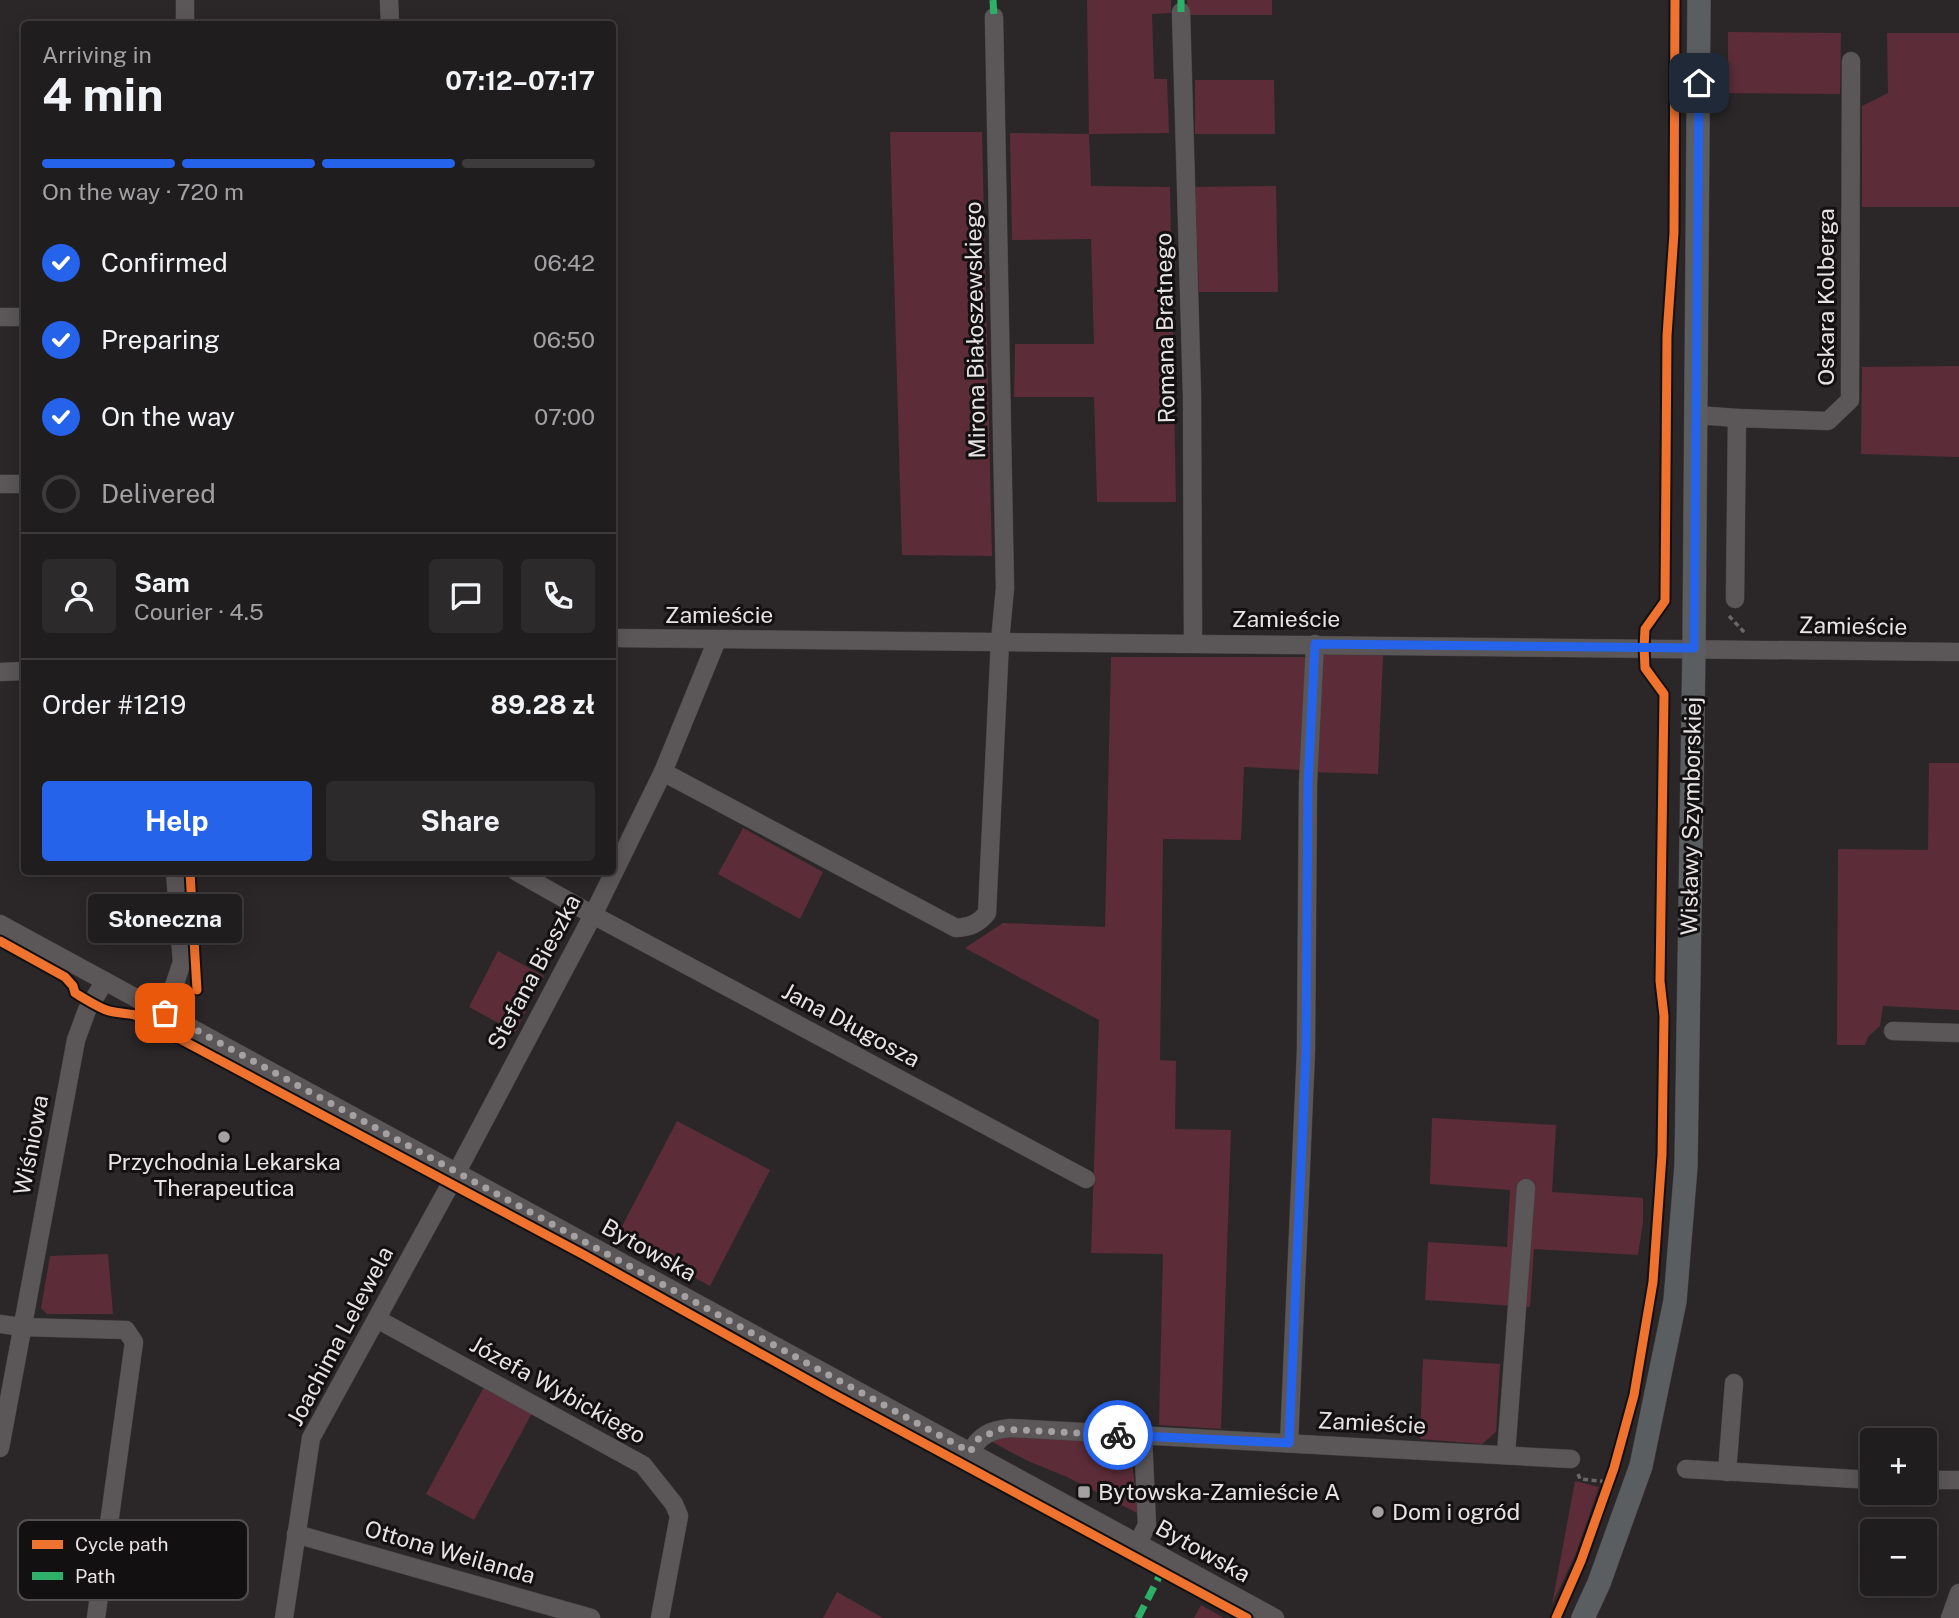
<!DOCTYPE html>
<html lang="en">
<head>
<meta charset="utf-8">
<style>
	body { margin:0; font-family:"Public Sans",sans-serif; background:#2d2a2b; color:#f1f3f6; height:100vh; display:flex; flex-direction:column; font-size:26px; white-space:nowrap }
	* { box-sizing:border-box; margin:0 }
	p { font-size:23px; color:#a2a2a4 }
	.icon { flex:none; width:38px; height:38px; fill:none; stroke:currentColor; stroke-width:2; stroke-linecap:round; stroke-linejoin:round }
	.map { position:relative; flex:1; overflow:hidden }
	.details { position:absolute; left:21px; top:21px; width:595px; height:854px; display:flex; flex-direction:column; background:#201d1e; border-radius:7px; box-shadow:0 4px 18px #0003,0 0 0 2px #3d3b3c }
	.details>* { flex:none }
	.controls { position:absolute; left:1860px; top:1428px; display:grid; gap:14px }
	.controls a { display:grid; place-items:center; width:77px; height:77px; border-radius:7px; background:#201d1e; box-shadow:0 4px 18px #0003,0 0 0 2px #3d3b3c; font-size:35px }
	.pin { position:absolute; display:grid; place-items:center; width:60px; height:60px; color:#fff; margin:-30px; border-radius:14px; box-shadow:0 4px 10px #0006 }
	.courier { position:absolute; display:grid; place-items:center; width:70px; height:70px; margin:-35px; border:5px solid #2563eb; border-radius:50%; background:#fff; color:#222; box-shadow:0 2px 9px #0007 }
	.bubble { position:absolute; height:49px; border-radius:7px; background:#201d1e; box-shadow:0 4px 18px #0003,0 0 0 2px #3d3b3c; font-size:23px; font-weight:700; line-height:49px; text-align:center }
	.headline em { font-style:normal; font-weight:700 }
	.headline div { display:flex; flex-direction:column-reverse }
	.headline { display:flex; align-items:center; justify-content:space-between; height:119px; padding:0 21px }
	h1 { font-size:46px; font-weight:700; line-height:52px }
	.bar { display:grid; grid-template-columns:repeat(4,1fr); gap:10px 7px; align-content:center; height:84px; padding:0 21px }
	.bar i { height:9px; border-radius:5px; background:#3d3b3c }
	.bar .on { background:#2563eb }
	.bar p { grid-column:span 4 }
	.line { display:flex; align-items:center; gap:18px; padding:0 21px; border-top:2px solid #3d3b3c }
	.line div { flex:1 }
	.round { display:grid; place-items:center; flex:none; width:74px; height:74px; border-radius:7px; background:#2d2a2b }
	ol { padding:0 21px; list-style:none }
	li { display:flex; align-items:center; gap:21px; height:77px }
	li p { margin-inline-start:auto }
	li .icon { padding:7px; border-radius:50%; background:#2563eb; color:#fff; stroke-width:4 }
	li:last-child { color:#a2a2a4 }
	li i { width:38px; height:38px; border:4px solid #3d3b3c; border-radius:50% }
	.action { display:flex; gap:14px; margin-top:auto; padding:14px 21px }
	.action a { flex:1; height:80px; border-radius:7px; background:#2563eb; color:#fff; font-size:28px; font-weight:700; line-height:80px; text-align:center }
	.action a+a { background:#2d2a2b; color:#f1f3f6 }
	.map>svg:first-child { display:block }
	.green { fill:#5c2d38 }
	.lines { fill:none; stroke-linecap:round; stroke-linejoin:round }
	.minor-casing { stroke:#454343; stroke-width:19 }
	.major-casing { stroke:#454343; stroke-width:24 }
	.path { stroke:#686666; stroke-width:3.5; stroke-dasharray:5 3.5; stroke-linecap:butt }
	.minor { stroke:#5b5758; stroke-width:18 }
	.major { stroke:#5b5e60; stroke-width:23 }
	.quiet { stroke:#2db169; stroke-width:7; stroke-dasharray:14 7; stroke-linecap:butt }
	.cycleway-casing { stroke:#121010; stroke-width:13 }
	.cycleway { stroke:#ef722f; stroke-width:9 }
	.done { stroke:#a5a1a2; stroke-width:7; stroke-dasharray:0 12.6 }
	.route { stroke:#2563eb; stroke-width:9 }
	.poi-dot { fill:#a5a1a2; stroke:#121010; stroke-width:2.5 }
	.labels { text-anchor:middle; stroke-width:6; stroke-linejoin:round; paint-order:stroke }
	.street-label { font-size:23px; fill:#e7e2e3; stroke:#121010 }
	.poi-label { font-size:23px; fill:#e7e2e3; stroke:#121010; text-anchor:start }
	.key { fill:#121010; stroke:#524f4f; stroke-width:2 }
	.key-label { font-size:19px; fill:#e7e2e3 }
</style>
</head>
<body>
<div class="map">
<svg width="1959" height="1618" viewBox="0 0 1959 1618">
	<rect width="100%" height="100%" fill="#2b2728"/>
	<g class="green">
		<path d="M1087 0H1171V13L1152 14 1154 79H1167L1169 133 1089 134 1091 186 1170 187 1176 502H1097L1094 397H1014L1015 344H1094L1091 239 1012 240 1010 133 1089 134Z"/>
		<rect x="1187" y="0" width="85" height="15"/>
		<path d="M1728 32 1841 33 1840 94 1728 93Z"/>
		<path d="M1887 33H1959V207H1862V106L1888 93Z"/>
		<path d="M1195 80H1274L1275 134H1195Z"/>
		<path d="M890 132H982L992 556 902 555Z"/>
		<path d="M1276 186 1278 292H1199L1195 187Z"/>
		<path d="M1959 366V457L1861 454 1862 367Z"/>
		<path d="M1322 653 1383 655 1378 774 1314 772Z"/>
		<path d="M1111 657H1305L1302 770 1244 767 1241 840 1163 839 1160 1060 1176 1061 1175 1129 1231 1130 1221 1429 1159 1425 1163 1254 1091 1253 1099 1020 965 948 1003 923 1105 927Z"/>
		<path d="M1929 763H1959V1010L1883 1006 1880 1026 1868 1037 1865 1045H1837L1838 849 1928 850Z"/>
		<path d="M743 828 823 872 800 919 718 874Z"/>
		<path d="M498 951 544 976 515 1032 469 1007Z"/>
		<path d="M1432 1118 1556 1125 1552 1192 1643 1198V1222L1638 1255 1534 1249 1530 1307 1425 1300 1428 1242 1507 1247 1510 1190 1430 1184Z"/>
		<path d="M677 1121 770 1170 710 1286 617 1236Z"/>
		<path d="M108 1254 113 1314H47L41 1308 50 1256Z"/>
		<path d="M1423 1359 1500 1364 1496 1432 1482 1444 1420 1439Z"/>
		<path d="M484 1387 532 1413 474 1520 426 1494Z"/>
		<path d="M1016 1436 1112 1443 1125 1448 1131 1455 1139 1514 1067 1477 1028 1461 992 1442 998 1437Z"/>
		<path d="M1575 1481 1599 1487 1576 1553 1552 1605Z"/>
		<path d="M837 1592 883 1618H823Z"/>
		<path d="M1201 1605 1224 1618H1194Z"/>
	</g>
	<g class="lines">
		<g class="minor-casing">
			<g id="minor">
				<path d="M185 0V24"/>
				<path d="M389 0 390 24"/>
				<path d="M1181 12 1192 395 1193 643"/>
				<path d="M0 317H24"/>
				<path d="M1697 415 1737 418"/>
				<path d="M0 484H24"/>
				<path d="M1735 599 1737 418 1828 421 1850 400 1851 61"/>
				<path d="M612 638 1959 652"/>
				<path d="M0 672 24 671"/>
				<path d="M663 772 956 928C970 927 978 924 987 913L1000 641 1005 588 994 17"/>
				<path d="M517 872 593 915 1086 1179"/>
				<path d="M0 924C426 1154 850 1387 1275 1618"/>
				<path d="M165 1013 182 962 175 872"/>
				<path d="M1893 1031 1959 1033"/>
				<path d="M377 1319 643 1465 674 1504 679 1516 660 1618"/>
				<path d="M0 1324 22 1327 126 1330 134 1342 96 1618"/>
				<path d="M1289 1443 1306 1050 1308 783 1315 644"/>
				<path d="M0 1448 76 1040 87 1010 105 981"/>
				<path d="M970 1453C979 1435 991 1430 1010 1428L1571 1459"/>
				<path d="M1506 1454 1526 1188"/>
				<path d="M1686 1469 1872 1480"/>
				<path d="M1727 1472 1734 1383"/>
				<path d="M1925 1480H1959"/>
				<path d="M296 1534 591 1618"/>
				<path d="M1138 1543 1147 1525 1143 1437"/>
				<path d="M284 1618 311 1438 450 1185 593 915 663 772 717 640"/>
				<path d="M1950 1618 1959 1593"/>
			</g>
		</g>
		<g class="major-casing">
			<path id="major" d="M1583 1618 1599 1583 1641 1466 1675 1301 1686 1166 1694 648 1699 0"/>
		</g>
		<g class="path">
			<path d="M1729 616 1745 633"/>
			<path d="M1578 1474 1580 1479 1609 1482"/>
		</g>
		<use href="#minor" class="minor"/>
		<use href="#major" class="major"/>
		<g class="quiet">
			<path d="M993 0 994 17"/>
			<path d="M1181 0V12"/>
			<path d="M1138 1618 1162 1571"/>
		</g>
		<g class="cycleway-casing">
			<g id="cycleway">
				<path d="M190 872 197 990"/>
				<path d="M0 941 65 977 73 986 75 993C85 999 96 1006 106 1010 114 1013 125 1013 135 1015L584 1255 831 1393 1247 1618"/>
				<path d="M1556 1618 1581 1561 1614 1468 1634 1395 1653 1282 1662 1155 1664 1016 1660 981 1664 694 1645 668 1644 647 1645 629 1665 601 1667 336 1674 233 1675 0"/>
			</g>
		</g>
		<use href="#cycleway" class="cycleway"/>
	</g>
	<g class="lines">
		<path class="done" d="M165 1013 970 1452 979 1438 1001 1429 1118 1435"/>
		<path class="route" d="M1118 1435 1289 1443 1306 1050 1308 783 1315 644 1694 648 1699 83"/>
	</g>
	<g class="poi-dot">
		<circle cx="224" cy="1137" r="7"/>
		<rect x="1077" y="1485" width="14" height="14" rx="3.5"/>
		<circle cx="1378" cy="1512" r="7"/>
	</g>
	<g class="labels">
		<g class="street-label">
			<text transform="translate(1826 297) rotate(-90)" y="8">Oskara Kolberga</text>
			<text transform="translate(1165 328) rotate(-91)" y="8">Romana Bratnego</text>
			<text transform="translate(975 330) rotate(-91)" y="8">Mirona Białoszewskiego</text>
			<text x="719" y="623">Zamieście</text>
			<text x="1286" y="627">Zamieście</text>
			<text transform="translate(1853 626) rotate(1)" y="8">Zamieście</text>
			<text transform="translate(1691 816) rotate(-89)" y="8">Wisławy Szymborskiej</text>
			<text transform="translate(534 972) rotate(-62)" y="8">Stefana Bieszka</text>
			<text transform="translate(851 1025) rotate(28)" y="8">Jana Długosza</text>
			<text transform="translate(31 1145) rotate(-79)" y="8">Wiśniowa</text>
			<text transform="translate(649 1250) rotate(29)" y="8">Bytowska</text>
			<text transform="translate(340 1336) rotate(-62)" y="8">Joachima Lelewela</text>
			<text transform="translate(558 1390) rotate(29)" y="8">Józefa Wybickiego</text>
			<text transform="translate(1372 1423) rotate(3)" y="8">Zamieście</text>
			<text transform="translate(1203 1551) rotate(29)" y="8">Bytowska</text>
			<text transform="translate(450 1552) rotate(16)" y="8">Ottona Weilanda</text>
		</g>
		<g class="poi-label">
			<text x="224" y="1170" text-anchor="middle">Przychodnia Lekarska<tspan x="224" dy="26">Therapeutica</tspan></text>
			<text x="1098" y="1500">Bytowska-Zamieście A</text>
			<text x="1392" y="1520">Dom i ogród</text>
		</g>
	</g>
	<rect x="18" y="1520" width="230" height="80" rx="10" class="key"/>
	<rect x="32" y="1540" width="31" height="9" fill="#ef722f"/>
	<rect x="32" y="1572" width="31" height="8" fill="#2db169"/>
	<g class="key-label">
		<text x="75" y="1551">Cycle path</text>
		<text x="75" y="1583">Path</text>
	</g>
</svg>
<div class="controls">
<a>+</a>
<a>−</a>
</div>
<div class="pin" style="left:165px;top:1013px;background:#ea580c"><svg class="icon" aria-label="bag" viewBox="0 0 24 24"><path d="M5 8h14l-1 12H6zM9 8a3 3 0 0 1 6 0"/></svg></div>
<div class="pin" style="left:1699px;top:83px;background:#1f2937"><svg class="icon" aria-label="home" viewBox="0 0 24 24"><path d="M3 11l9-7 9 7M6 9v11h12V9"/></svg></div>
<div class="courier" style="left:1118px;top:1435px"><svg class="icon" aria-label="bike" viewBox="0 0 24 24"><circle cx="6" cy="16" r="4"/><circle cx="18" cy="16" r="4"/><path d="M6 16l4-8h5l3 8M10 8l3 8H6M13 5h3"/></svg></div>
<div class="bubble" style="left:88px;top:894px;width:154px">Słoneczna</div>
<section class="details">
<div class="headline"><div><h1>4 min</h1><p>Arriving in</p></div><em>07:12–07:17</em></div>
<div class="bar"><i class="on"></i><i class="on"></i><i class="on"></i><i></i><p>On the way · 720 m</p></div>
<ol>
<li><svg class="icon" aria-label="check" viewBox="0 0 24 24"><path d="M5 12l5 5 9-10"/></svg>Confirmed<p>06:42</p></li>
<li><svg class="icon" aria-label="check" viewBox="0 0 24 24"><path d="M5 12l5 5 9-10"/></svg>Preparing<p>06:50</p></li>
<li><svg class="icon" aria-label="check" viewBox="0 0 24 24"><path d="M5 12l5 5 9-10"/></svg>On the way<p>07:00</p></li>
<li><i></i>Delivered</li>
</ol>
<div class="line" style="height:126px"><a class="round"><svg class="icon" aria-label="person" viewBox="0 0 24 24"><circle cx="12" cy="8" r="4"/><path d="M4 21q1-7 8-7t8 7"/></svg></a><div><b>Sam</b><p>Courier · 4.5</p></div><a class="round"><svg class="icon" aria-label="chat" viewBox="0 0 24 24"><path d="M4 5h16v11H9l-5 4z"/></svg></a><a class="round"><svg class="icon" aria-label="phone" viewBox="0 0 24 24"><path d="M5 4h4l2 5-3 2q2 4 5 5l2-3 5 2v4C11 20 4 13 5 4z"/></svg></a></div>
<div class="line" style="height:91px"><div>Order #1219</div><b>89.28 zł</b></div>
<div class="action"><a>Help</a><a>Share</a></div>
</section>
</div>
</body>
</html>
